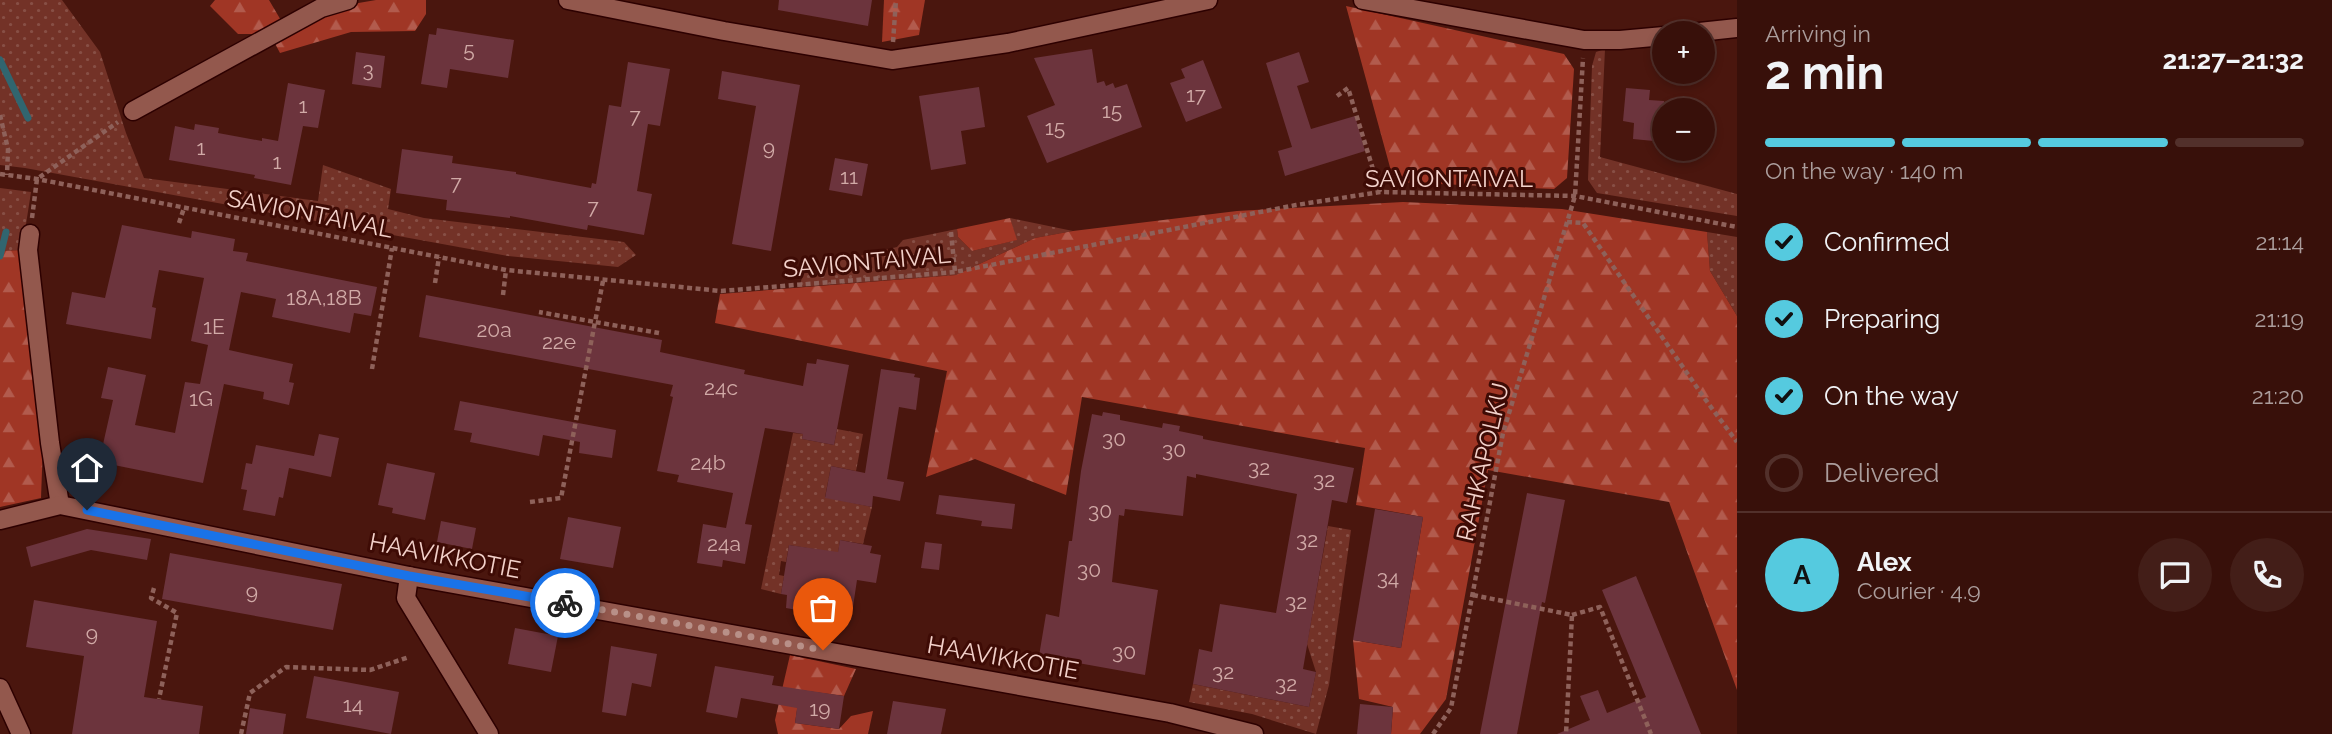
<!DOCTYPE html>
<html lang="en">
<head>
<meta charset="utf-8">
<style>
	body { margin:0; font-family:Raleway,sans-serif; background:#431e18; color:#f1f3f6; height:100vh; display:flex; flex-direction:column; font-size:26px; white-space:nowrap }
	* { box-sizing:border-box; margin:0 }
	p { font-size:23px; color:#ab9d9c }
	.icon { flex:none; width:38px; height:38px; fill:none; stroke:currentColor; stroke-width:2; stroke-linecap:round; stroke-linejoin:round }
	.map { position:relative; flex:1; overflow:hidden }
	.sheet { display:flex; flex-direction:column; background:#38100a; width:595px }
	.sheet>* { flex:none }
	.tools { position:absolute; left:1652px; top:21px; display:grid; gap:14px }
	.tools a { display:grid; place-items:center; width:63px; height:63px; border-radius:50%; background:#38100a; box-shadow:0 4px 10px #0003,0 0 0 2px #52302b; font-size:35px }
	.pin { position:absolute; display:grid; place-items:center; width:60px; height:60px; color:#fff; margin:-72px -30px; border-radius:50% 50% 50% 0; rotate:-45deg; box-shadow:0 0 7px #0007 }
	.pin .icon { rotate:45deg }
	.courier { position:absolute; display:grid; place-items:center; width:70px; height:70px; margin:-35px; border:5px solid #1a73e8; border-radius:50%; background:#fff; color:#222; box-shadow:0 2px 9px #0007 }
	.head em { font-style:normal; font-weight:700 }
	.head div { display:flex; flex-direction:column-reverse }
	.head { display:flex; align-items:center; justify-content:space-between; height:119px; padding:0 28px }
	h1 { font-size:46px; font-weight:700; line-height:52px }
	.bar { display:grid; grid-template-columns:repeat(4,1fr); gap:10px 7px; align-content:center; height:84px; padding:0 28px }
	.bar i { height:9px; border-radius:5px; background:#52302b }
	.bar .current { background:#55cadf }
	.bar p { grid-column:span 4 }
	.line { display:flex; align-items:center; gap:18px; padding:0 28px; border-top:2px solid #52302b }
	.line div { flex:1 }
	.round { display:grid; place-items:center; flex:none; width:74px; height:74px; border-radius:37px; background:#431e18 }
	ol { padding:0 28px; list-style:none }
	li { display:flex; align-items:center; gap:21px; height:77px }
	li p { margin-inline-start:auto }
	li .icon { padding:7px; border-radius:50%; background:#55cadf; color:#111; stroke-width:4 }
	li:last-child { color:#ab9d9c }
	li i { width:38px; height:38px; border:4px solid #52302b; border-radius:50% }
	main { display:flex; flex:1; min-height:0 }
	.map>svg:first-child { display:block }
	.grass { fill:url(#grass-dots) }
	.forest { fill:url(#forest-firs) }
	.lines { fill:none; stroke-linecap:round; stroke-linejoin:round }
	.stream { stroke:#31656f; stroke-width:7 }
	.building { fill:#6c343d }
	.minor-casing { stroke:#2d0000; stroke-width:21 }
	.path { stroke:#8e615a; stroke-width:4.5; stroke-dasharray:5 3.5; stroke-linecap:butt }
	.minor { stroke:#93584d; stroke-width:18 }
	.done { stroke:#b89088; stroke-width:7; stroke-dasharray:0 12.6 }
	.route { stroke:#1a73e8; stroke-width:9 }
	.labels { text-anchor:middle; stroke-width:6; stroke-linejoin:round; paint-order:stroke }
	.number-label { font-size:21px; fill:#d1aaa7 }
	.street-label { font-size:24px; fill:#f3d1ca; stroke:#3e0b05 }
</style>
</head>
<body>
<main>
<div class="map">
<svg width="1737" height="734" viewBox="0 0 1737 734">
	<defs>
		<pattern id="grass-dots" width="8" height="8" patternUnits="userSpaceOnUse" patternTransform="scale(1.75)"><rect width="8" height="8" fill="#733227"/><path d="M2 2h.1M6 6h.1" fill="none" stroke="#874f45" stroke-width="1.8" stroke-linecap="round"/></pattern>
		<pattern id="forest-firs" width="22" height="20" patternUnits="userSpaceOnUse" patternTransform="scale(1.75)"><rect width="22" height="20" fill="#a03625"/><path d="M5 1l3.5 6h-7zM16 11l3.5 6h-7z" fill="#b25b4d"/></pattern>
	</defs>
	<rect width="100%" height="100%" fill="#4a160e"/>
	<g class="grass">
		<path d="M0 0H62L100 52 126 133 144 178 318 201 323 165 391 189 388 209 424 218 624 242 636 255 618 267 508 256 25 168 0 165Z"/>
		<path d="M1605 49 1600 157 1737 194V216L1597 193 1588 180 1592 66 1596 52Z"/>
		<path d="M0 188 31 192 22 250 0 251Z"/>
		<path d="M1010 218 1073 231 1035 238 956 275 799 287 805 269 897 247 903 240 957 229 958 237 972 251 1016 240Z"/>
		<path d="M1707 232 1737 237V316L1710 271Z"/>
		<path d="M837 429 863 434 856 471 831 466 825 497 872 507 863 544 840 540 838 553 789 545 786 562 781 561 779 575 784 576 781 594 761 589 793 433 803 434 802 439 834 445Z"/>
		<path d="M1328 526 1351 530 1329 685 1316 734 1252 714 1189 702 1193 684 1309 707 1316 672 1307 644Z"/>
	</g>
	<g class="forest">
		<path d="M215 0H269L289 34 341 6 376 0H426V14L415 31 351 32 280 53 270 34H238L210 6Z"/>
		<path d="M884 0H925L919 35 882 42Z"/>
		<path d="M1346 6 1564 54 1574 69 1567 178 1554 189 1394 182Z"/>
		<path d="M1403 202 1562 209 1707 232 1710 271 1737 316V690L1669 502 1488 470 1446 699 1420 734H1391L1393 707 1359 699 1353 640 1401 648 1423 517 1356 505 1365 448 1082 397 1066 495 975 459 926 477 947 371 715 323 720 294 956 275 1035 238 1073 231 1237 211Z"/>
		<path d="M1010 218 1017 240 972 251 958 237 957 229Z"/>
		<path d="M22 250 43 442 41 498 0 507V251Z"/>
		<path d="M790 655 856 669 844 696 800 690 795 723 839 729 851 716 873 711 868 734H778L775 720Z"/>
	</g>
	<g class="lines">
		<g class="stream">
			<path d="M0 60 28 118"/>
			<path d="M0 256 6 232"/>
		</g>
	</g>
	<g class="building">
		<path d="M779 0H872L868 26 778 10Z"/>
		<path d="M437 28 514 40 508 78 450 69 447 88 421 84 429 34 436 35Z"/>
		<path d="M1092 49 1097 83 1104 81 1106 86 1113 83 1115 88 1127 84 1142 127 1047 163 1027 116 1055 105 1034 58Z"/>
		<path d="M356 52 385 56 381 88 352 84Z"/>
		<path d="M1299 52 1309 82 1297 86 1311 129 1355 116 1365 151 1285 176 1278 151 1292 147 1266 63Z"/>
		<path d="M1203 60 1222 108 1186 122 1170 83 1185 78 1181 69Z"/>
		<path d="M628 62 670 69 660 126 648 124 637 191 652 194 644 235 588 225 587 230 510 216V218L446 210 447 200 396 193 402 149 453 156 452 163 516 172V174L591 188 592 183 596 184 609 105 621 107Z"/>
		<path d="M722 71 800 85 771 251 732 244 756 106 718 99Z"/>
		<path d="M288 83 325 90 318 128 303 126 291 185 254 178 255 175 169 160 175 126 194 130 195 124 219 128 218 133 262 141V138L278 141Z"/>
		<path d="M979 87 985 127 961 131 966 164 931 170 919 96Z"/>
		<path d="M1626 88 1650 90 1649 100 1664 101V142L1633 139 1634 123 1623 121Z"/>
		<path d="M835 158 868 164 862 196 829 190Z"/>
		<path d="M122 225 191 238 192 231 235 239 233 251 248 253 246 261 377 287 371 316 354 313 350 333 272 317 276 299 241 292 229 350 293 364 289 382 294 383 289 405 263 399 264 392 224 384 203 483 99 462 113 400 101 398 108 367 146 375 135 425 175 433 185 382 200 384 208 345 191 341 204 278 159 270 152 307 156 308 151 339 66 324 72 292 105 298Z"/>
		<path d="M426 295 662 340 660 352 745 370 744 374 803 386 807 363 816 364 817 359 849 365 834 445 802 439 803 434 765 428 745 524 752 525 745 564 723 560 722 567 697 563 703 524 726 528 733 493 677 482 679 475 657 471 673 397 670 396 673 385 419 337Z"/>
		<path d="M881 369 915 374 914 377 920 378 916 410 899 407 887 479 904 482 900 501 873 496 872 507 825 498 831 466 865 473Z"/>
		<path d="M460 401 616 430 612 458 579 453 580 442 543 435 539 456 470 442 472 433 454 430Z"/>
		<path d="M1103 412 1120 415V420L1162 428 1163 423 1180 426 1179 431 1203 436V439L1354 468 1347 503 1332 500 1303 669 1316 672 1309 707 1193 684 1199 649 1212 652 1220 604 1276 613 1297 494 1196 474V478L1187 476 1183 516 1125 509 1124 516 1119 515 1112 582 1158 590 1145 675 1039 656 1046 614 1059 617 1069 541H1072L1081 471 1092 414 1102 416Z"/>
		<path d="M319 434 339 438 331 477 289 468 283 498 279 497 275 516 243 510 247 490 241 489 246 463 252 464 256 445 314 456Z"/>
		<path d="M387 463 435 473 425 520 392 513 393 508 378 505Z"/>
		<path d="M1527 493 1565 500 1545 603 1542 602 1517 734H1480Z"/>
		<path d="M939 495 1015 504 1012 529 981 526 982 521 936 514Z"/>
		<path d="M1375 509 1423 517 1401 648 1353 640Z"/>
		<path d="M568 517 621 527 613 568 560 559Z"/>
		<path d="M441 521 476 528 472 549 437 542Z"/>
		<path d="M87 529 151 539 147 560 91 550 31 567 26 547Z"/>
		<path d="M840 540 872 546 870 553 881 555 876 583 857 580 851 620 786 608 787 595 781 594 789 545 838 552Z"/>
		<path d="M925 542 942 544 939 570 921 568Z"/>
		<path d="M170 553 342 584 333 630 162 599Z"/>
		<path d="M1636 576 1701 734H1557L1590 720 1580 696 1598 690 1607 713 1646 697 1602 590Z"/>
		<path d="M34 600 157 621 144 697 203 706 199 734H72L84 656 26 647Z"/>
		<path d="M515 628 558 636 551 672 508 664Z"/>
		<path d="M611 646 657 654 651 687 632 683 626 716 602 712Z"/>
		<path d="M715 666 774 676 772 685 844 696 839 729 795 723 797 708 741 698 737 718 706 712Z"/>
		<path d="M314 676 399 692 391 734 306 718Z"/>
		<path d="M893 701 946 709 941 734H887Z"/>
		<path d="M1360 704 1393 707 1391 734H1357Z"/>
		<path d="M250 708 286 714 283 734H246Z"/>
	</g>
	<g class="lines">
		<g class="minor-casing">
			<g id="minor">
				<path d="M568 0 724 31 892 60 1008 43 1208 0"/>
				<path d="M1363 0 1584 40H1620L1664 36"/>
				<path d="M1690 33 1737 28"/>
				<path d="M133 111 321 8 348 0"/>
				<path d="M30 234 28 250 50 443 60 505"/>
				<path d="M0 520 60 505 409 576 1170 713 1254 734"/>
				<path d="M409 576 406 598 489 734"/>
				<path d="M0 688 21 734"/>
			</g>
		</g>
		<g class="path">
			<path d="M893 42 896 0"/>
			<path d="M1337 96 1348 88 1380 192"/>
			<path d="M0 115 8 149 7 175"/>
			<path d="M0 174 37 179 506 270 721 291 955 272 1296 205 1380 192 1575 196 1737 227"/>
			<path d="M32 218 37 179 118 122"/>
			<path d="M1567 222 1583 223 1705 399 1737 442"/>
			<path d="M179 223 184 208"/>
			<path d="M951 232 955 272"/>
			<path d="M603 281 595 322 659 333"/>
			<path d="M435 283 439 257"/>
			<path d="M503 295 506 270"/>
			<path d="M372 369 392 248"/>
			<path d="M530 502 561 498 595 322 539 312"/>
			<path d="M154 588 151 598 177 613 159 699"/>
			<path d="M1473 595 1572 615 1566 734"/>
			<path d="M1572 615 1600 607 1651 734"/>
			<path d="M241 734 250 693 286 667 370 670 409 657"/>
			<path d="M1433 734 1451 708 1503 433 1575 196 1583 58"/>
		</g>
		<use href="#minor" class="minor"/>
	</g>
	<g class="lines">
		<path class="done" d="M565 603 823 650"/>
		<path class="route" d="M87 510 409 576 565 603"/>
	</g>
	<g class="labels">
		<g class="number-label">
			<text x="469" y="57">5</text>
			<text x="368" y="77">3</text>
			<text x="1196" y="102">17</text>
			<text x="303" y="113">1</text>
			<text x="1112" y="118">15</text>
			<text x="635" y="123">7</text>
			<text x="1055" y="135">15</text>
			<text x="201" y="155">1</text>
			<text x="769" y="155">9</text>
			<text x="277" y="169">1</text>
			<text x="849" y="184">11</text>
			<text x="456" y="190">7</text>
			<text x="593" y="214">7</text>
			<text x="324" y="305">18A,18B</text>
			<text x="214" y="334">1E</text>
			<text x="494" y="337">20a</text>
			<text x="559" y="349">22e</text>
			<text x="721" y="395">24c</text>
			<text x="201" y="406">1G</text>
			<text x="1114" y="446">30</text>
			<text x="1174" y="457">30</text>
			<text x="708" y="470">24b</text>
			<text x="1259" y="475">32</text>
			<text x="1324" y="487">32</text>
			<text x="1100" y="518">30</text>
			<text x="1307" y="547">32</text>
			<text x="724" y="551">24a</text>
			<text x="1089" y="577">30</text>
			<text x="1388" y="585">34</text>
			<text x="252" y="599">9</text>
			<text x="1296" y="609">32</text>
			<text x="92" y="641">9</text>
			<text x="1124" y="659">30</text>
			<text x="1223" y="679">32</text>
			<text x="1286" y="691">32</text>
			<text x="353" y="712">14</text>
			<text x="820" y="716">19</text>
		</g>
		<g class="street-label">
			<text x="1449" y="187">SAVIONTAIVAL</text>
			<text transform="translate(310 214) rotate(11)" y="8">SAVIONTAIVAL</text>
			<text transform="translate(867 262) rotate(-5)" y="8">SAVIONTAIVAL</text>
			<text transform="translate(1483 462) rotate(-77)" y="8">RAHKAPOLKU</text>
			<text transform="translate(445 556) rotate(11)" y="8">HAAVIKKOTIE</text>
			<text transform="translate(1003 658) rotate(10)" y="8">HAAVIKKOTIE</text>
		</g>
	</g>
</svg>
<div class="tools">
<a>+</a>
<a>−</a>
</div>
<div class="pin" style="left:823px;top:650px;background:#ea580c"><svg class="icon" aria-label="bag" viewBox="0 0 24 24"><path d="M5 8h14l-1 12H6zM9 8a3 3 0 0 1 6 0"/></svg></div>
<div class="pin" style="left:87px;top:510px;background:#1f2937"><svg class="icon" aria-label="home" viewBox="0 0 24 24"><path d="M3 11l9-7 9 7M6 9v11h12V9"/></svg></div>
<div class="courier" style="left:565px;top:603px"><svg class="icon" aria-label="bike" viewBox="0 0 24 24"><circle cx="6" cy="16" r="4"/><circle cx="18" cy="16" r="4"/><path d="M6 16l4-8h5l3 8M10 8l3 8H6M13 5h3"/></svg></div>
</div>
<section class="sheet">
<div class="head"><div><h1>2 min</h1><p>Arriving in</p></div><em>21:27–21:32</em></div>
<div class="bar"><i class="current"></i><i class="current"></i><i class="current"></i><i></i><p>On the way · 140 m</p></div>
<ol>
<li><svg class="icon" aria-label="check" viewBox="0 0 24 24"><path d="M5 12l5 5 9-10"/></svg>Confirmed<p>21:14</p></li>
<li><svg class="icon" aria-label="check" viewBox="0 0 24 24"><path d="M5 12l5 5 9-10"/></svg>Preparing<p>21:19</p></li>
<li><svg class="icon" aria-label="check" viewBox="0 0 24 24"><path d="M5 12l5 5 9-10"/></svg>On the way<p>21:20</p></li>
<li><i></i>Delivered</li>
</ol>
<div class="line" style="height:126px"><b class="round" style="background:#55cadf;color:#111">A</b><div><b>Alex</b><p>Courier · 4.9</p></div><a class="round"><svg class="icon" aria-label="chat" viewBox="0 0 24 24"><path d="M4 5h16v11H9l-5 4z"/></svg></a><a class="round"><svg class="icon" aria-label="phone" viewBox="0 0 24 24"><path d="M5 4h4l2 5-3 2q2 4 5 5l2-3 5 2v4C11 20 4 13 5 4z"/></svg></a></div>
</section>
</main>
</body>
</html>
